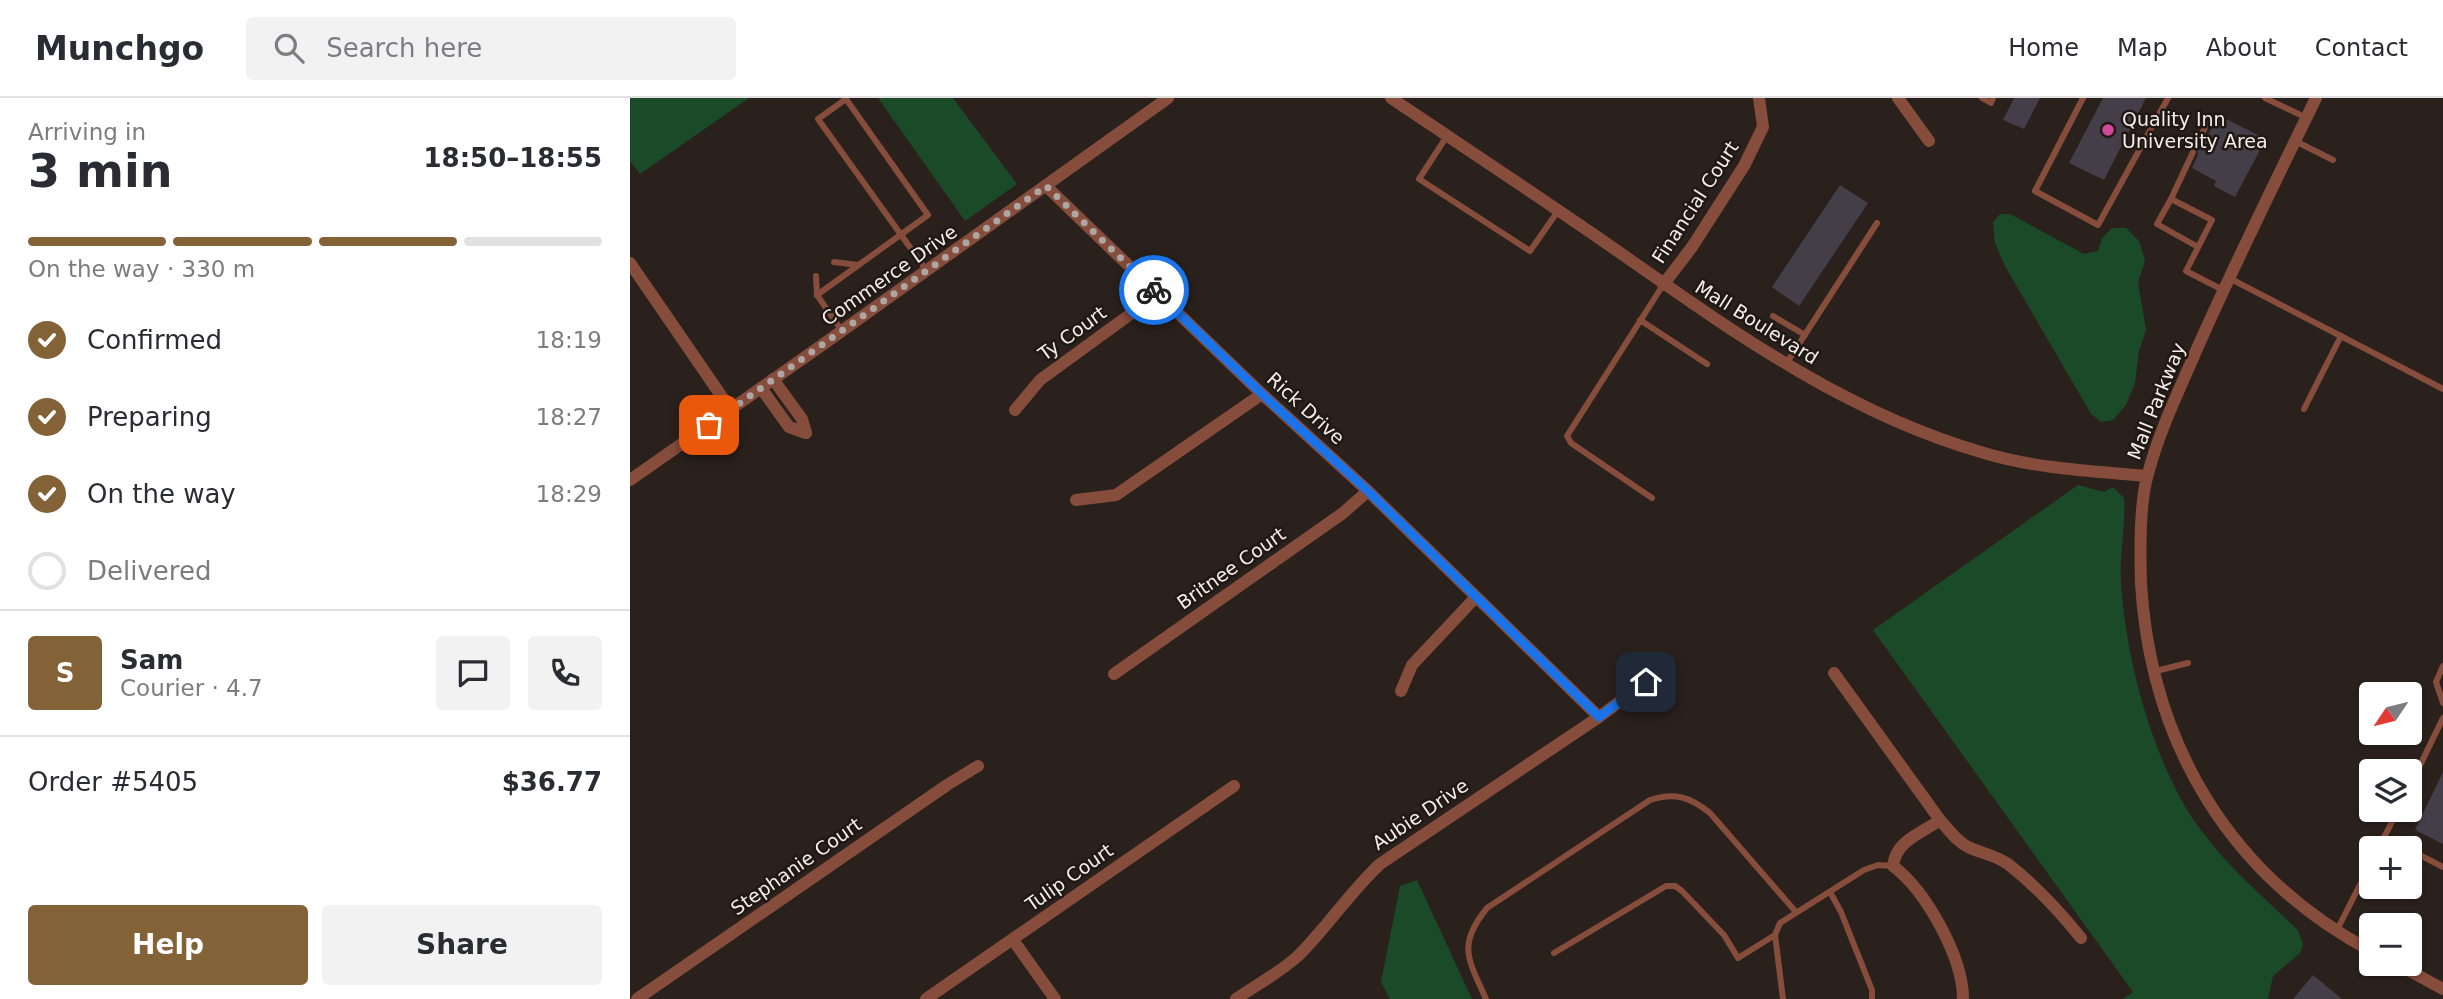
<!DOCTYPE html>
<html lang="en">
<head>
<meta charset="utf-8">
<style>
	body { margin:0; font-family:"DejaVu Sans",sans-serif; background:#f2f2f3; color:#2b2b33; height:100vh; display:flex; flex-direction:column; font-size:26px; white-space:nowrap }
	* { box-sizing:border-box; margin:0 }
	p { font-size:23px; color:#7c7c81 }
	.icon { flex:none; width:38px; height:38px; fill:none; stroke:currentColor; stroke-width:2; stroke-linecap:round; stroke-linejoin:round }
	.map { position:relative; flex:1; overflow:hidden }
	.drawer { display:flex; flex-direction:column; background:#fff; width:630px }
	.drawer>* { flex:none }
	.needle { width:46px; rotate:235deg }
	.tools { position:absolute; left:1729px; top:584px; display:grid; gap:14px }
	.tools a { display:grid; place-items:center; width:63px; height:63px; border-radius:7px; background:#fff; box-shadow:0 2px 5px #0004; font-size:35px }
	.pin { position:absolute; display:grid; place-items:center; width:60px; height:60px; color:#fff; margin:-30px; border-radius:14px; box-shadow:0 4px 10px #0006 }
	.courier { position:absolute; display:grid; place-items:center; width:70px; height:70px; margin:-35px; border:5px solid #1a73e8; border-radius:50%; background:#fff; color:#222; box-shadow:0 2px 9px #0007 }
	.overview em { font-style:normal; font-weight:700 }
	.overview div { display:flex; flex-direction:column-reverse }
	.overview { display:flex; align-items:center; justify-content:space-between; height:119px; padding:0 28px }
	h1 { font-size:46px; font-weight:700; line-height:52px }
	.bar { display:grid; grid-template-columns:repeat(4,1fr); gap:10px 7px; align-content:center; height:84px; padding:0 28px }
	.bar i { height:9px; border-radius:5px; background:#e1e1e2 }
	.bar .on { background:#846238 }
	.bar p { grid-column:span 4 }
	.line { display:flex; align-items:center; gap:18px; padding:0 28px; border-top:2px solid #e1e1e2 }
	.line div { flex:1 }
	.round { display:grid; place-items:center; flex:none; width:74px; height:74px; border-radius:7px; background:#f2f2f3 }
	ol { padding:0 28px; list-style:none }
	li { display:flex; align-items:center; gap:21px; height:77px }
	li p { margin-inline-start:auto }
	li .icon { padding:7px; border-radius:50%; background:#846238; color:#fff; stroke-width:4 }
	li:last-child { color:#7c7c81 }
	li i { width:38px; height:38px; border:4px solid #e1e1e2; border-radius:50% }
	.cta { display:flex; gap:14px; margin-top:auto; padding:14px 28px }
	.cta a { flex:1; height:80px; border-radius:7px; background:#846238; color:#fff; font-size:28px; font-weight:700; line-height:80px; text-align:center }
	.cta a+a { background:#f2f2f3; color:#2b2b33 }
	header { display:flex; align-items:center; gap:42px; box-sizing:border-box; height:98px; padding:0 35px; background:#fff; border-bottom:2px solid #e1e1e2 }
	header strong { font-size:33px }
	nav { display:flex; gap:38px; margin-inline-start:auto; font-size:24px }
	.search { width:490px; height:63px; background:#f2f2f3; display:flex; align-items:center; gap:18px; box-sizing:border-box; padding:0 24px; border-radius:7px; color:#7c7c81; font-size:26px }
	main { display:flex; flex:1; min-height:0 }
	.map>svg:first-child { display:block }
	.green { fill:#1b4a28 }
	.building { fill:#433e48 }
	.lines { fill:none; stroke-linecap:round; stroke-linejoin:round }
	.lane { stroke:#864c3c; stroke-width:6 }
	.street { stroke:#864c3c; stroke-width:12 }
	.done { stroke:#ada6a2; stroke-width:7; stroke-dasharray:0 12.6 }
	.route { stroke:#1a73e8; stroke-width:9 }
	.hotel-dot { fill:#d1479c; stroke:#201813; stroke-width:2.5 }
	.labels { text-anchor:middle; stroke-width:5; stroke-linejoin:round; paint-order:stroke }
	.poi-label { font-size:19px; fill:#f4edea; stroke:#201813; text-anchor:start }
	.street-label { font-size:19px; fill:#f4edea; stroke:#201813 }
</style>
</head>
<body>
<header>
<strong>Munchgo</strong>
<div class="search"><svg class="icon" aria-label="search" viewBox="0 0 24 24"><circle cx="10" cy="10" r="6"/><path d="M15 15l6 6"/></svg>Search here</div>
<nav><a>Home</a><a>Map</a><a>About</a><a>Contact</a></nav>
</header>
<main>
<section class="drawer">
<div class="overview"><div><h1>3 min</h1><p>Arriving in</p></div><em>18:50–18:55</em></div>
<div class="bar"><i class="on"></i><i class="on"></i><i class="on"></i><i></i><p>On the way · 330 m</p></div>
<ol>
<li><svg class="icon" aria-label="check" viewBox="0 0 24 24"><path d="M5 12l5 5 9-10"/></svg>Confirmed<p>18:19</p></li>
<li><svg class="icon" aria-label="check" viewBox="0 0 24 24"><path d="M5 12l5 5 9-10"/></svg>Preparing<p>18:27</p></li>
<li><svg class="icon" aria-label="check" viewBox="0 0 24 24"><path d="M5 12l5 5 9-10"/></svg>On the way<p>18:29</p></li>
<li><i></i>Delivered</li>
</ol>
<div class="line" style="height:126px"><b class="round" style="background:#846238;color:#fff">S</b><div><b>Sam</b><p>Courier · 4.7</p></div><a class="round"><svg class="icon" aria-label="chat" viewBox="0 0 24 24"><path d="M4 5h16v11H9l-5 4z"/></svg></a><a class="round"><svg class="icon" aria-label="phone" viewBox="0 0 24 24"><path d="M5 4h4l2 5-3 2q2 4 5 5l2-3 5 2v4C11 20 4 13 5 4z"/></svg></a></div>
<div class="line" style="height:91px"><div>Order #5405</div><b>$36.77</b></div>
<div class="cta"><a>Help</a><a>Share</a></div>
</section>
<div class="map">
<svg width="1813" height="901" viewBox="0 0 1813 901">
	<rect width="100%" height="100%" fill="#2a211c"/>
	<g class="green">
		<path d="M0 0H119L10 76 0 63Z"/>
		<path d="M248 0H323L387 86 335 123Z"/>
		<path d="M1370 116H1380L1454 156 1468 153 1472 140 1482 130H1496L1509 143 1515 163 1508 184 1516 232 1509 253 1505 285 1496 307 1483 322 1471 324 1461 316 1375 168 1365 145 1363 124Z"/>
		<path d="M1448 387 1474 394 1483 389 1494 400C1496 428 1489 457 1491 486 1496 558 1519 647 1556 710 1585 758 1629 795 1668 832L1673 846 1670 855 1643 878 1638 901H1493L1503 894 1243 532Z"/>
		<path d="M787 782 842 901H760L751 884 770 788Z"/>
	</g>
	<g class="building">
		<path d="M1384 0H1410L1394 31 1373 22Z"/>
		<path d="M1473 0H1516L1474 82 1439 65Z"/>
		<path d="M1588 17 1636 41 1605 99 1584 88 1586 83 1562 70 1568 57 1567 50 1562 48 1558 52 1554 50 1561 36 1565 38 1567 45 1575 43Z"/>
		<path d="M1210 87 1238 105 1169 208 1142 189Z"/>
		<path d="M1813 674V746L1785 732Z"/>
		<path d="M1683 877 1712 901H1663Z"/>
	</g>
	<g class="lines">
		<g class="lane">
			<path d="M1352 0 1361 5 1363 0"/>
			<path d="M1453 0 1405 93 1468 127 1538 0"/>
			<path d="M1635 0 1677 20"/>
			<path d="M817 38 789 81 900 153 928 113"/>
			<path d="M1570 40 1577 25"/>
			<path d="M1665 43 1703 62"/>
			<path d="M1541 101 1563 54"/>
			<path d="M1568 149 1527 126 1541 101 1582 122 1556 173 1593 192"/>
			<path d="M204 164 228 167"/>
			<path d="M186 178 187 197"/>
			<path d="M1599 180 1813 291"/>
			<path d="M1143 218 1175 237"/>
			<path d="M1010 222 1077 266"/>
			<path d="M212 233 187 197 298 117 216 1 188 21 297 173"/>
			<path d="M1156 266 1247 125"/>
			<path d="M1674 311 1711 238"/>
			<path d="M1022 400 941 345 937 338 1033 187"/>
			<path d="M1813 568 1806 584 1813 605"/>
			<path d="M1526 573 1558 565"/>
			<path d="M1780 688 1813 620"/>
			<path d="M1754 739 1777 751"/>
			<path d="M1748 751 1768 712"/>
			<path d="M1780 752 1813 769"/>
			<path d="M1200 794 1211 814 1242 892V901"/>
			<path d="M1707 832 1741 765"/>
			<path d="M924 855 1036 788H1045L1052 793 1094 837 1108 860 1145 837"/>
			<path d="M856 901C838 861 827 847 857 810L1020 702C1045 694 1060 699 1080 715L1166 814"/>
			<path d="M1153 901 1145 837 1150 825 1234 772 1248 767 1263 768"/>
		</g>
		<g class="street">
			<path d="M761 0C828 45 896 90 963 136 1087 222 1207 313 1354 355 1407 371 1463 373 1517 378"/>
			<path d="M1268 0 1299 43"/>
			<path d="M1686 0C1645 84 1604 167 1566 253 1549 293 1529 333 1518 376 1509 405 1510 455 1511 486 1521 645 1599 777 1741 853"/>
			<path d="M416 88 632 296 738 393 969 619"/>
			<path d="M0 165 101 312"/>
			<path d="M1033 187 1062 149 1114 68 1133 29 1129 0"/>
			<path d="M143 281 172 321 176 335"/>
			<path d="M131 290 159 329 176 335"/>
			<path d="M385 312 410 282 528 196"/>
			<path d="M0 382 195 245 538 0"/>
			<path d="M446 402 486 397 632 296"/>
			<path d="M1204 575 1310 722C1318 731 1326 743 1338 749 1351 755 1365 757 1378 766 1405 787 1430 814 1451 840"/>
			<path d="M484 576 713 415 738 393"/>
			<path d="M771 593 782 567 845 500"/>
			<path d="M1310 722C1291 736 1266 742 1263 768 1296 793 1333 859 1333 901"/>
			<path d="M383 842 425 901"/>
			<path d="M1767 866 1813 891"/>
			<path d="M7 901 317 687 348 668"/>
			<path d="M296 901 604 688"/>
			<path d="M606 901C626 887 651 874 669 857 698 828 720 794 750 766L969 619 1016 584"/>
		</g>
	</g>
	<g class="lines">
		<path class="done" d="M79 327 416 88 524 192"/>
		<path class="route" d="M524 192 632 296 738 393 969 619 1016 584"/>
	</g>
	<circle class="hotel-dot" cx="1478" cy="32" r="7"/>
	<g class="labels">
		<g class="poi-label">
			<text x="1492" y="28">Quality Inn<tspan x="1492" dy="22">University Area</tspan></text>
		</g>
		<g class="street-label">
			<text transform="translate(1065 104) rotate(-57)" y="7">Financial Court</text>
			<text transform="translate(259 177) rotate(-35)" y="7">Commerce Drive</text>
			<text transform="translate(1127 224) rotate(32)" y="7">Mall Boulevard</text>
			<text transform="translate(442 235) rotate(-36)" y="7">Ty Court</text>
			<text transform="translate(1526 303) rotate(-68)" y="7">Mall Parkway</text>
			<text transform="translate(676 310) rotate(42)" y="7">Rick Drive</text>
			<text transform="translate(601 470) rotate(-35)" y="7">Britnee Court</text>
			<text transform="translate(790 716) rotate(-34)" y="7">Aubie Drive</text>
			<text transform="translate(166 768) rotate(-35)" y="7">Stephanie Court</text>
			<text transform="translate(439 779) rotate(-35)" y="7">Tulip Court</text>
		</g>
	</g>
</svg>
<div class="tools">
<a><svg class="needle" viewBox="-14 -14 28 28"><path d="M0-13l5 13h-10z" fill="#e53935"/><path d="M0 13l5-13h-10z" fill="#7c7c81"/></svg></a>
<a><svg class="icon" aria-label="layers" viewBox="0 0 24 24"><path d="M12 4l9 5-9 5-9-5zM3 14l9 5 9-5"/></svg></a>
<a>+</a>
<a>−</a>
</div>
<div class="pin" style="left:79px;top:327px;background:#ea580c"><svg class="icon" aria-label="bag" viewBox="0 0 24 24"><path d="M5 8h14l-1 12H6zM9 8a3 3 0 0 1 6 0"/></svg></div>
<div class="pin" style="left:1016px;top:584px;background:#1f2937"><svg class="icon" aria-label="home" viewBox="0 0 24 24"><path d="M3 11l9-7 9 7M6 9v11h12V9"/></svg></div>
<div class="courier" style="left:524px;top:192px"><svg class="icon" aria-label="bike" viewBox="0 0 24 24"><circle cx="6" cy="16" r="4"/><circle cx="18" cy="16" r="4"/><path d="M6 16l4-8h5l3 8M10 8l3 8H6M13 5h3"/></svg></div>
</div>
</main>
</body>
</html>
